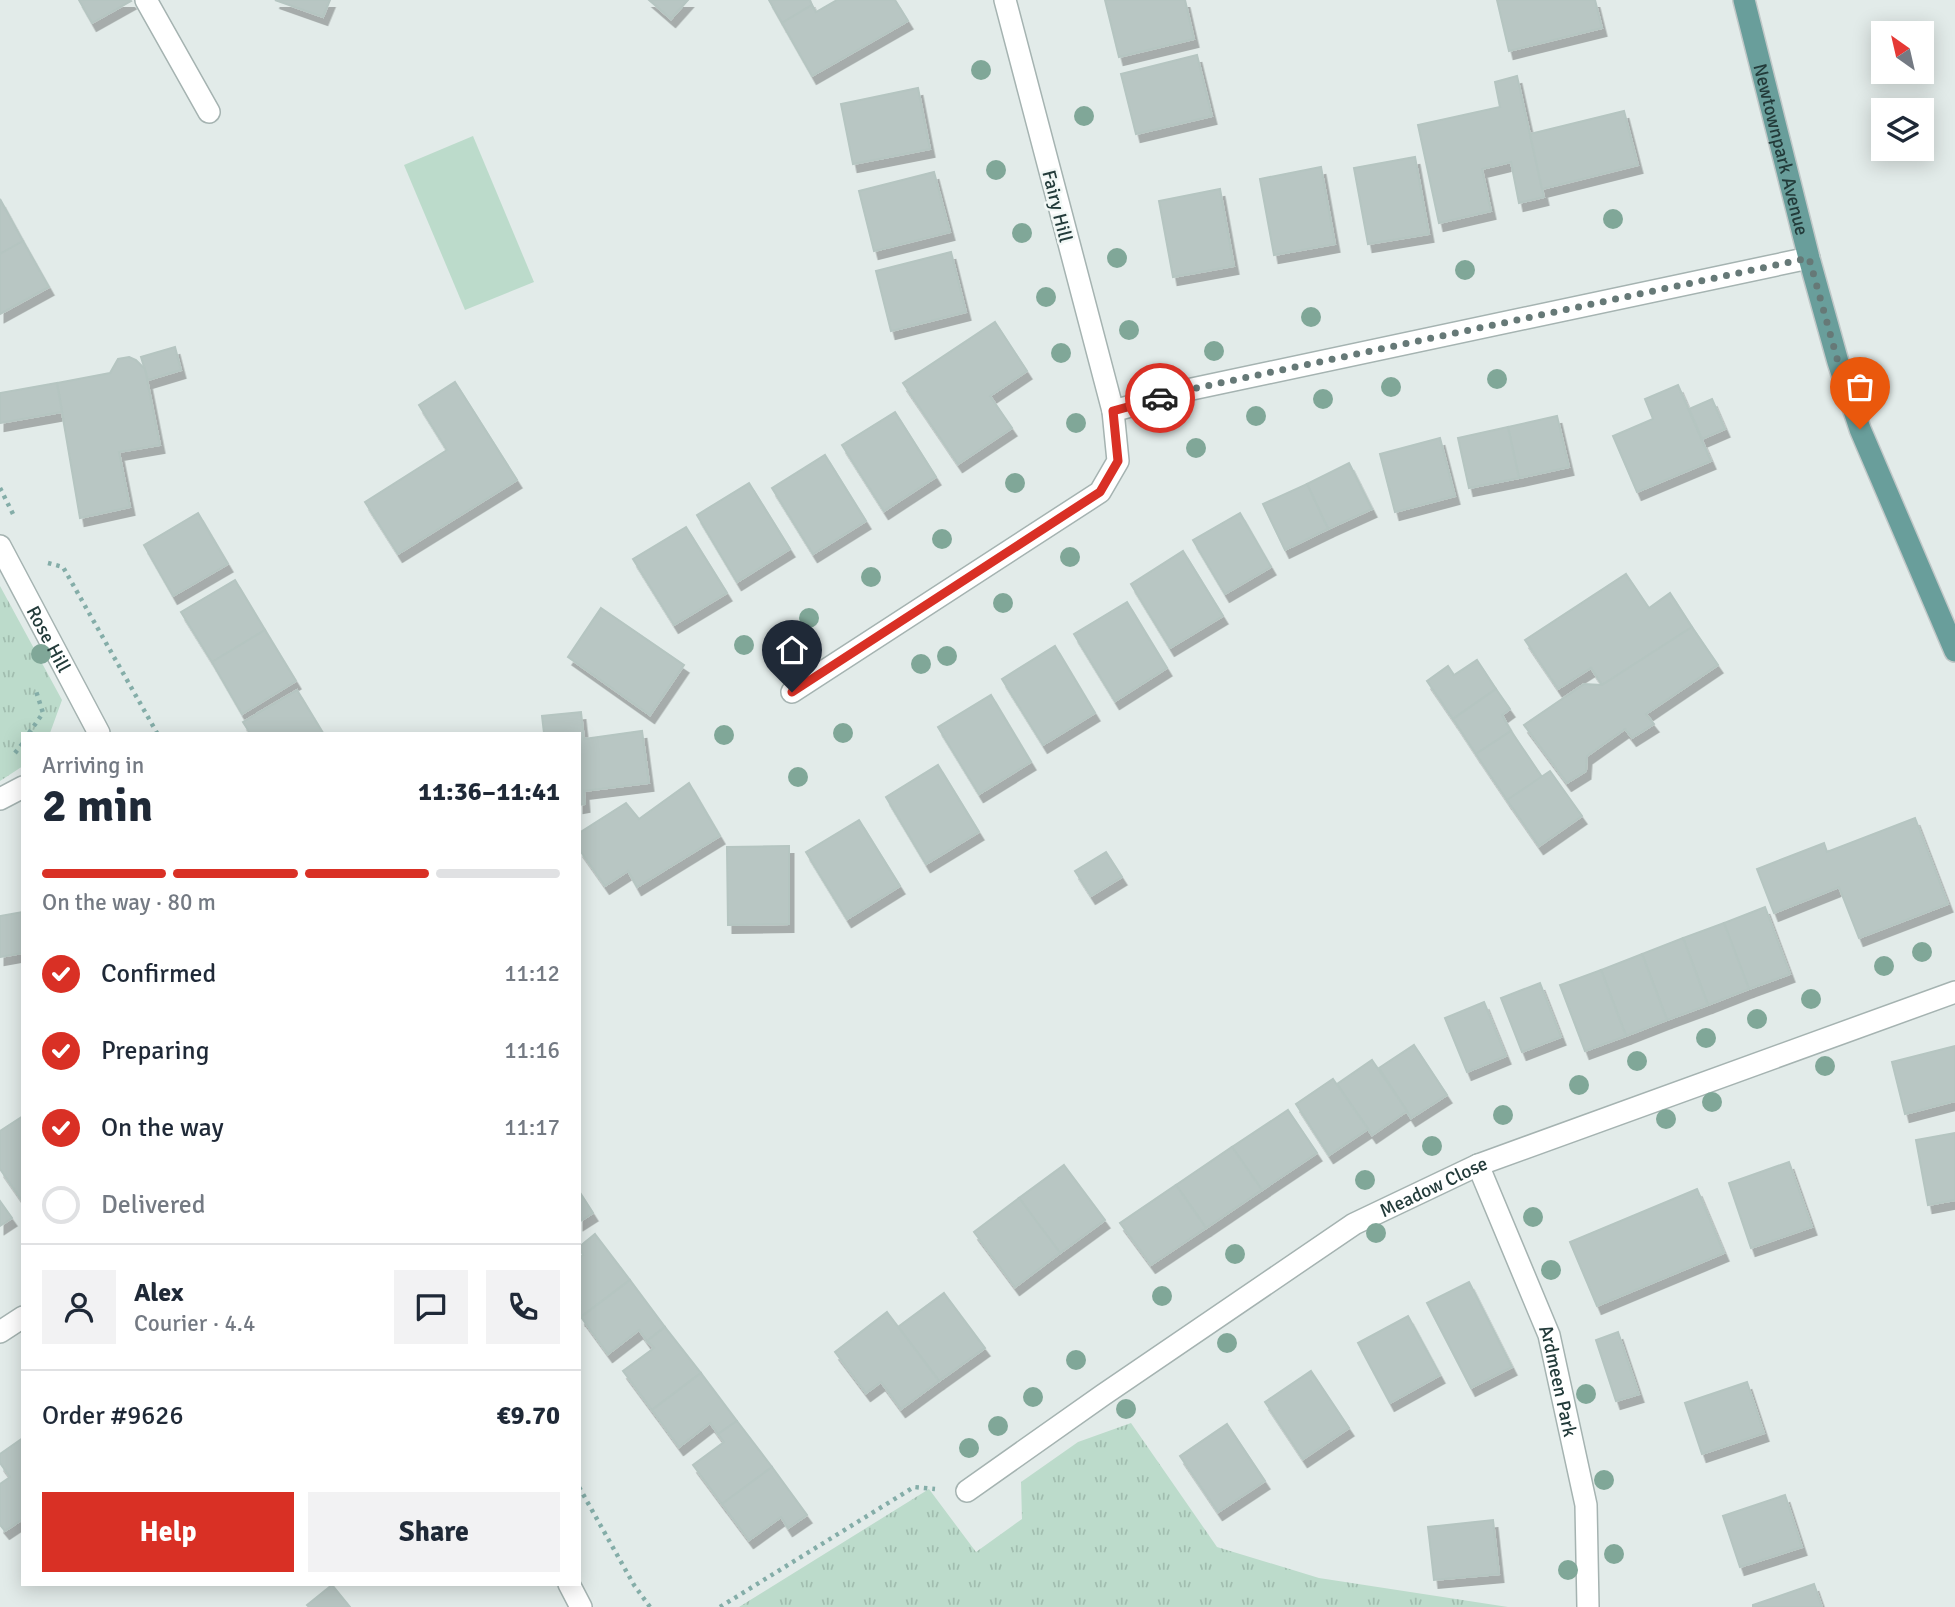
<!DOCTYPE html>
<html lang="en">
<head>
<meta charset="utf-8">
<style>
	body { margin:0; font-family:Signika,sans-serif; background:#f2f2f3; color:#1f2937; height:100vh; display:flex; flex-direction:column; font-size:26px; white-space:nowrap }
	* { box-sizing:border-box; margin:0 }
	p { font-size:23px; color:#747a83 }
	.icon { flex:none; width:38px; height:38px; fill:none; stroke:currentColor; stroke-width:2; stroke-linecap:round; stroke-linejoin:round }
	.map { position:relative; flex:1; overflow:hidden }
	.panel { position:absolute; left:21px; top:732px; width:560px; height:854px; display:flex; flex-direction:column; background:#fff; border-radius:0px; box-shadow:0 4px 18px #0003 }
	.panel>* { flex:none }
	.needle { width:46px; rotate:326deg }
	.controls { position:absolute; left:1871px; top:21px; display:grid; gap:14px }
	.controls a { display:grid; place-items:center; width:63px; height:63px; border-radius:0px; background:#fff; box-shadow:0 4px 18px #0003; font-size:35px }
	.pin { position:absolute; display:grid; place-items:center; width:60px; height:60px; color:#fff; margin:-72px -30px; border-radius:50% 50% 50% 0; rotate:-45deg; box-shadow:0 0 7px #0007 }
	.pin .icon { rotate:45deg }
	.courier { position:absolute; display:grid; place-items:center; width:70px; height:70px; margin:-35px; border:5px solid #d93025; border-radius:50%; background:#fff; color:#222; box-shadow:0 2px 9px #0007 }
	.summary em { font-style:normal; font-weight:800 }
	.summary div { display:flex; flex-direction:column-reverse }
	.summary { display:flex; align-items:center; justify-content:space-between; height:119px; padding:0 21px }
	h1 { font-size:46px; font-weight:800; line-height:52px }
	.bar { display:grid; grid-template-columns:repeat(4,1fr); gap:10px 7px; align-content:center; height:84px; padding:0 21px }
	.bar i { height:9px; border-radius:5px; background:#e0e1e3 }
	.bar .current { background:#d93025 }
	.bar p { grid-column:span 4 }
	.line { display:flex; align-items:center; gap:18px; padding:0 21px; border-top:2px solid #e0e1e3 }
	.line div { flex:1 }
	.round { display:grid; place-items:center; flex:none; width:74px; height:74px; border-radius:0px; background:#f2f2f3 }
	ol { padding:0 21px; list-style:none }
	li { display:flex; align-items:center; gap:21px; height:77px }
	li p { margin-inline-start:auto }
	li .icon { padding:7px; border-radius:50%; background:#d93025; color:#fff; stroke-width:4 }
	li:last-child { color:#747a83 }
	li i { width:38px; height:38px; border:4px solid #e0e1e3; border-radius:50% }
	.cta { display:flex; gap:14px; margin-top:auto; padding:14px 21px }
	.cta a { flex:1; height:80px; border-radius:0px; background:#d93025; color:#fff; font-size:28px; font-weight:800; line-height:80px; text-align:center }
	.cta a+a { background:#f2f2f3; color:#1f2937 }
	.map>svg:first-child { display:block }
	.grass { fill:url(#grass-tufts) }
	.park { fill:#bcdbcb }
	.building { fill:#b8c6c3; stroke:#b5c5c1; stroke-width:2; filter:url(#shadow) }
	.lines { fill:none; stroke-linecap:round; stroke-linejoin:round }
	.minor-casing { stroke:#a5b3b1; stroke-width:24 }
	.major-casing { stroke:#c1c8c8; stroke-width:24 }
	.path { stroke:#84ada8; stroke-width:4.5; stroke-dasharray:3.5 5; stroke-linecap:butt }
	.minor { stroke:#fff; stroke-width:21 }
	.major { stroke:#699e9b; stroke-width:21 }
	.tree { fill:#80a798 }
	.done { stroke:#667977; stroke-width:7; stroke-dasharray:0 12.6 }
	.route { stroke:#d93025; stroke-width:9 }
	.labels { text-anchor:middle; stroke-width:5; stroke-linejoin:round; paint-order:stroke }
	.street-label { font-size:19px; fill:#233b3a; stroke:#f2f8f6 }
</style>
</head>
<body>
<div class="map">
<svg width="1955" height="1607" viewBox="0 0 1955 1607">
	<defs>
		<pattern id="grass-tufts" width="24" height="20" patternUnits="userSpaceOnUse" patternTransform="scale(1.75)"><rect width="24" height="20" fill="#bcdbcb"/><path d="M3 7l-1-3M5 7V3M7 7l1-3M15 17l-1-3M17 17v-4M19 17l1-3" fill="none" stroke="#a1bdaf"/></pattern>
		<filter id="shadow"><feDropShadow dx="4.5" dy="8" stdDeviation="0" flood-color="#0004"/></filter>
	</defs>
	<rect width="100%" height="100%" fill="#e2ebe9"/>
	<g class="grass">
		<path d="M0 586 62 700 50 733H23V766L0 781Z"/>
		<path d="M1131 1423 1217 1547 1319 1578 1508 1607H739L929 1489 976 1552 1022 1519 1021 1482 1078 1442Z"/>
	</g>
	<path class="park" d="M473 136 534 282 465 310 404 165Z"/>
	<g class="building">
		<path d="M79 0H130L131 1 92 23Z"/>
		<path d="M275 0H330L323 17Z"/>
		<path d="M649 0H688L671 19Z"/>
		<path d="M769 0H810L812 5 782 23Z"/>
		<path d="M837 0H895L908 21 812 76 782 23 812 5 816 12Z"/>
		<path d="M1105 0H1185L1194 39 1119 57Z"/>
		<path d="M1497 0H1595L1602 28 1509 51Z"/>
		<path d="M1197 55 1212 116 1136 134 1121 74Z"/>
		<path d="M1517 76 1544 197 1519 203 1511 162 1482 169 1491 211 1439 223 1418 125 1500 107 1495 82Z"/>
		<path d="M918 88 930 149 853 164 841 104Z"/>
		<path d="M1624 111 1638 165 1542 189 1530 134Z"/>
		<path d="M1415 157 1429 234 1368 244 1354 168Z"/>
		<path d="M1321 167 1335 244 1274 255 1260 179Z"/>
		<path d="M934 172 950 232 874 251 859 191Z"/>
		<path d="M1220 189 1234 266 1173 277 1159 201Z"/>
		<path d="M0 199 23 241 0 254Z"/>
		<path d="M23 241 49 287 0 314V254Z"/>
		<path d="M951 252 966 312 891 331 876 271Z"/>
		<path d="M995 322 1027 371 990 396 1012 428 958 464 903 383Z"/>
		<path d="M175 347 181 370 148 380 141 357Z"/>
		<path d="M129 357 136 360 145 369 160 445 119 452 130 507 80 518 57 383 110 373 118 359Z"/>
		<path d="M455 382 517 480 398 554 365 502 447 450 419 405Z"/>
		<path d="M57 383 62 412 0 423V393Z"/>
		<path d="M1678 385 1711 461 1637 492 1613 436 1653 419 1645 399Z"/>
		<path d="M1712 399 1725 429 1702 439 1689 409Z"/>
		<path d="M895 412 936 477 884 511 842 445Z"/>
		<path d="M1557 416 1569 467 1519 478 1508 427Z"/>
		<path d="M1508 427 1519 478 1469 488 1458 438Z"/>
		<path d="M1440 438 1455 496 1395 512 1380 454Z"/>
		<path d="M825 455 866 521 813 554 772 488Z"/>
		<path d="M1349 463 1372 509 1328 529 1307 484Z"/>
		<path d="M749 483 790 549 737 582 697 515Z"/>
		<path d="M1307 484 1328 529 1285 550 1263 504Z"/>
		<path d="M198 513 228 564 173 596 144 545Z"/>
		<path d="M1240 513 1271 567 1225 594 1193 540Z"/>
		<path d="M686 527 727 593 674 625 633 559Z"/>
		<path d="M1183 551 1223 616 1170 648 1131 584Z"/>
		<path d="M1626 574 1649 608 1670 593 1692 627 1602 685 1591 668 1558 689 1525 640Z"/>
		<path d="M235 580 265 630 212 662 181 612Z"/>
		<path d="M1127 602 1167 668 1115 701 1074 634Z"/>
		<path d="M601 608 684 665 650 715 568 657Z"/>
		<path d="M1692 627 1718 665 1646 714 1654 724 1632 738 1625 729 1587 756 1586 771 1567 783 1524 725 1584 684 1602 685Z"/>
		<path d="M265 630 296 681 242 714 212 662Z"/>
		<path d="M1055 646 1095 713 1043 745 1002 679Z"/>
		<path d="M1477 660 1496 689 1453 719 1427 681 1448 666 1454 675Z"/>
		<path d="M1496 689 1510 709 1502 715 1511 731 1476 754 1453 719Z"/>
		<path d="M297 690 323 733H250L243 722Z"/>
		<path d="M991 695 1031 762 979 794 938 727Z"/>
		<path d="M581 712 584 739 642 731 649 783 584 791 585 804 579 805V733H544L542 716Z"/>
		<path d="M1511 731 1542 777 1507 800 1476 754Z"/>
		<path d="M938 765 979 832 926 864 886 797Z"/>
		<path d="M1550 771 1582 816 1539 846 1507 800Z"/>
		<path d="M689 783 720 836 637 887 628 871 605 886 579 849V833L626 803 639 819Z"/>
		<path d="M1915 818 1948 904 1859 938 1839 887 1774 913 1757 869 1824 843 1827 852Z"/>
		<path d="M859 820 900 886 847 919 806 852Z"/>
		<path d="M789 846V924L728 925 727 847Z"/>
		<path d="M1106 852 1122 877 1091 896 1075 871Z"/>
		<path d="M1765 907 1790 974 1749 989 1724 923Z"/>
		<path d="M23 912V953L0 957V916Z"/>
		<path d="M1724 923 1749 989 1708 1005 1683 938Z"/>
		<path d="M1683 938 1708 1005 1667 1020 1642 954Z"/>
		<path d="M1642 954 1667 1020 1626 1036 1601 970Z"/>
		<path d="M1601 970 1626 1036 1585 1051 1560 985Z"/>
		<path d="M1540 983 1561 1037 1522 1052 1501 998Z"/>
		<path d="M1484 1002 1506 1056 1467 1072 1445 1018Z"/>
		<path d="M1414 1045 1447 1095 1411 1118 1379 1068Z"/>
		<path d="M1955 1046V1101L1905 1114 1892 1062Z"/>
		<path d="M1372 1060 1407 1111 1372 1135 1337 1084Z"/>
		<path d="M1333 1079 1368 1129 1329 1155 1296 1104Z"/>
		<path d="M1288 1110 1317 1153 1262 1190 1232 1147Z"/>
		<path d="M23 1116V1202L0 1169V1131Z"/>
		<path d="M1955 1133V1200L1928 1205 1916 1140Z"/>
		<path d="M1232 1147 1262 1190 1206 1228 1176 1185Z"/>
		<path d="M1789 1162 1812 1227 1751 1248 1729 1183Z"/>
		<path d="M1064 1165 1105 1220 1060 1253 1019 1198Z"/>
		<path d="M1176 1185 1206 1228 1151 1265 1120 1223Z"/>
		<path d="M1697 1189 1724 1253 1597 1306 1570 1242Z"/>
		<path d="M579 1191 593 1213 579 1222Z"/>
		<path d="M1019 1198 1060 1253 1015 1287 974 1232Z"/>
		<path d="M0 1201 12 1218 0 1226Z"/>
		<path d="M595 1234 630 1280 581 1317 579 1258 583 1255 579 1247Z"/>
		<path d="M630 1280 665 1327 647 1341 639 1330 608 1354 581 1317Z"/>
		<path d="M1469 1282 1512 1367 1471 1388 1427 1303Z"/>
		<path d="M944 1293 985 1348 939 1381 898 1327Z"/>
		<path d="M887 1312 939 1381 901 1409 881 1382 866 1393 835 1352Z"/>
		<path d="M1408 1316 1440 1375 1390 1403 1358 1343Z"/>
		<path d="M665 1327 701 1373 652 1410 623 1371 654 1348 647 1341Z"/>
		<path d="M1618 1332 1639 1394 1616 1401 1596 1340Z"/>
		<path d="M1311 1371 1349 1428 1303 1459 1265 1402Z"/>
		<path d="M701 1373 737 1421 718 1434 710 1423 679 1447 652 1410Z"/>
		<path d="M1747 1382 1764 1433 1702 1454 1685 1403Z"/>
		<path d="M737 1421 772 1467 722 1504 693 1465 724 1442 718 1434Z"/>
		<path d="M1227 1424 1265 1481 1218 1512 1180 1456Z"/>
		<path d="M23 1438V1519L5 1531 0 1525V1484L10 1477 0 1463V1454Z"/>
		<path d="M772 1467 807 1515 788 1528 781 1517 749 1540 722 1504Z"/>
		<path d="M1785 1495 1802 1547 1740 1567 1723 1516Z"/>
		<path d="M1493 1520 1499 1574 1434 1580 1428 1527Z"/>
		<path d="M1814 1584 1822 1607H1753V1605Z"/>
		<path d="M332 1585 350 1607H309L307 1605Z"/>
	</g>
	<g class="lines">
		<g class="minor-casing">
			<g id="minor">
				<path d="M146 0 209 112"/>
				<path d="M1113 411 1192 389 1809 258"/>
				<path id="s1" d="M0 546 99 733"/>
				<path d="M792 692 1100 492 1118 461 1113 411 1005 0"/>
				<path d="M0 799 23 787"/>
				<path id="s2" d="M1478 1165 1549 1335 1586 1505 1588 1607"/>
				<path d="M0 1332 23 1317"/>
				<path id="s3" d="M967 1491 1103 1395 1354 1224 1478 1165 1955 992"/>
				<path d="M569 1584 581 1607"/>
			</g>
		</g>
		<g class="major-casing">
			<g id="major">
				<path id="s4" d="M1744 0 1809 258 1838 362 1860 429 1955 651"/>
			</g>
		</g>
		<g class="path">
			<path d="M0 488 14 516"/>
			<path d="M48 563 63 567 157 733"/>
			<path d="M29 733 43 713 36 691"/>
			<path d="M15 753 23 743"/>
			<path d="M579 1487 634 1585 650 1607"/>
			<path d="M720 1607 914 1487 935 1489"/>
		</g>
		<use href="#minor" class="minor"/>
		<use href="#major" class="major"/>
	</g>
	<g class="tree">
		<circle cx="981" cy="70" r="10"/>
		<circle cx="1084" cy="116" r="10"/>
		<circle cx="996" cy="170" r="10"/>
		<circle cx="1613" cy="219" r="10"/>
		<circle cx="1022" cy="233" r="10"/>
		<circle cx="1117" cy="258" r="10"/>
		<circle cx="1465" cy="270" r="10"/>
		<circle cx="1046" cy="297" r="10"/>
		<circle cx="1311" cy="317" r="10"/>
		<circle cx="1129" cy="330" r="10"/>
		<circle cx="1214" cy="351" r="10"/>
		<circle cx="1061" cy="353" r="10"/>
		<circle cx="1497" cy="379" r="10"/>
		<circle cx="1391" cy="387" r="10"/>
		<circle cx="1323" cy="399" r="10"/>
		<circle cx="1256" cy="416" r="10"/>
		<circle cx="1076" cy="423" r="10"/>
		<circle cx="1196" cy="448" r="10"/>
		<circle cx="1015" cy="483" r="10"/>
		<circle cx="942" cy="539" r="10"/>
		<circle cx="1070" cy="557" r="10"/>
		<circle cx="871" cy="577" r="10"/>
		<circle cx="1003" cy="603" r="10"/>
		<circle cx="809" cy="618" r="10"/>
		<circle cx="744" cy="645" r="10"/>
		<circle cx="41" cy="654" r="10"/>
		<circle cx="947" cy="656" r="10"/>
		<circle cx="921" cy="664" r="10"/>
		<circle cx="843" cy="733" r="10"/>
		<circle cx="724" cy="735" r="10"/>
		<circle cx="798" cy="777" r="10"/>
		<circle cx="1922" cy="952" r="10"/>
		<circle cx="1884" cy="966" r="10"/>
		<circle cx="1811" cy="999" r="10"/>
		<circle cx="1757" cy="1019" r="10"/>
		<circle cx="1706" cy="1038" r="10"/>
		<circle cx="1637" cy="1061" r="10"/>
		<circle cx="1825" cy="1066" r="10"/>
		<circle cx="1579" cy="1085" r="10"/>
		<circle cx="1712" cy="1102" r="10"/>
		<circle cx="1503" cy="1115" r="10"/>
		<circle cx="1666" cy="1119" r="10"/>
		<circle cx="1432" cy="1146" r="10"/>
		<circle cx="1365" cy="1180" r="10"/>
		<circle cx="1533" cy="1217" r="10"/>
		<circle cx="1376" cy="1233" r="10"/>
		<circle cx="1235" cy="1254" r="10"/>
		<circle cx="1551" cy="1270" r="10"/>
		<circle cx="1162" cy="1296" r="10"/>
		<circle cx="1227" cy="1343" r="10"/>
		<circle cx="1076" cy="1360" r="10"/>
		<circle cx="1586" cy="1394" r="10"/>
		<circle cx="1033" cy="1397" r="10"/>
		<circle cx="1126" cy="1409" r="10"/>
		<circle cx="998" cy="1426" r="10"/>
		<circle cx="969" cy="1448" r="10"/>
		<circle cx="1604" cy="1480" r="10"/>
		<circle cx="1614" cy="1554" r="10"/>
		<circle cx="1568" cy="1570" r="10"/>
	</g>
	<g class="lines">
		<path class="done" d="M1160 398 1192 389 1809 258 1838 362 1860 429"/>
		<path class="route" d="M792 692 1100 492 1118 461 1113 411 1160 398"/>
	</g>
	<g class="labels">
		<g class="street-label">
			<text dy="7" stroke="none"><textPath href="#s4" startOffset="154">Newtownpark Avenue</textPath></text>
			<text transform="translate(1058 206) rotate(76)" y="7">Fairy Hill</text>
			<text dy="7" stroke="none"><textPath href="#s1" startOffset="105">Rose Hill</textPath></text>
			<text dy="7" stroke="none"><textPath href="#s3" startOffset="558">Meadow Close</textPath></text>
			<text dy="7" stroke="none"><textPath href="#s2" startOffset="231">Ardmeen Park</textPath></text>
		</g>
	</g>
</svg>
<div class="controls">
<a><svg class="needle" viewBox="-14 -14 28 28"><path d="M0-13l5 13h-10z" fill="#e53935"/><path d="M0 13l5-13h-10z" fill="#747a83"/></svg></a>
<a><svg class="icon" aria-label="layers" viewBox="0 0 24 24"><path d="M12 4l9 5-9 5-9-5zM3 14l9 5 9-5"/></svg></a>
</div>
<div class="pin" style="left:1860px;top:429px;background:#ea580c"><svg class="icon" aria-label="bag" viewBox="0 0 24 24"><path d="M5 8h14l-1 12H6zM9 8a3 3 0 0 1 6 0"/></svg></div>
<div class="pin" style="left:792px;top:692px;background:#1f2937"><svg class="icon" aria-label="home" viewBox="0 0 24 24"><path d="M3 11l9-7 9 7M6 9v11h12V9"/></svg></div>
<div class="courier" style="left:1160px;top:398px"><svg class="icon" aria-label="car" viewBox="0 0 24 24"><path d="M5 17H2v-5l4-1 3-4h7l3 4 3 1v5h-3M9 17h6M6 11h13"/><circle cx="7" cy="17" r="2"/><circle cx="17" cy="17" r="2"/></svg></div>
<section class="panel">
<div class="summary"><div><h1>2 min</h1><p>Arriving in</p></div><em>11:36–11:41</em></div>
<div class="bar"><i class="current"></i><i class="current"></i><i class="current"></i><i></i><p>On the way · 80 m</p></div>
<ol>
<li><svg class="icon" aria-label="check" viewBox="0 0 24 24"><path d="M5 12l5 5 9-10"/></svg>Confirmed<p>11:12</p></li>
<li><svg class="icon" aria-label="check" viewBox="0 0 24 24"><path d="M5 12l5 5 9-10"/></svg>Preparing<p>11:16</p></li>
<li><svg class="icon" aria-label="check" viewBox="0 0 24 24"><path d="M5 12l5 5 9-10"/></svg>On the way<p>11:17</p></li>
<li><i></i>Delivered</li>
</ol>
<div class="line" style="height:126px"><a class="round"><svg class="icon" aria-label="person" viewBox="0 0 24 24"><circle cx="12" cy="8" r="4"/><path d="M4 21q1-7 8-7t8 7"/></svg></a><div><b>Alex</b><p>Courier · 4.4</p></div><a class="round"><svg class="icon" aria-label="chat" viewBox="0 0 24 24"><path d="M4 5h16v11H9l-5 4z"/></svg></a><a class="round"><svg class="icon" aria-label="phone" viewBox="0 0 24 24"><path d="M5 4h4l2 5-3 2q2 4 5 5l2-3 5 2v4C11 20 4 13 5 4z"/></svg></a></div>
<div class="line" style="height:91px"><div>Order #9626</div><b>€9.70</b></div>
<div class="cta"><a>Help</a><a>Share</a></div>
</section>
</div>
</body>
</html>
